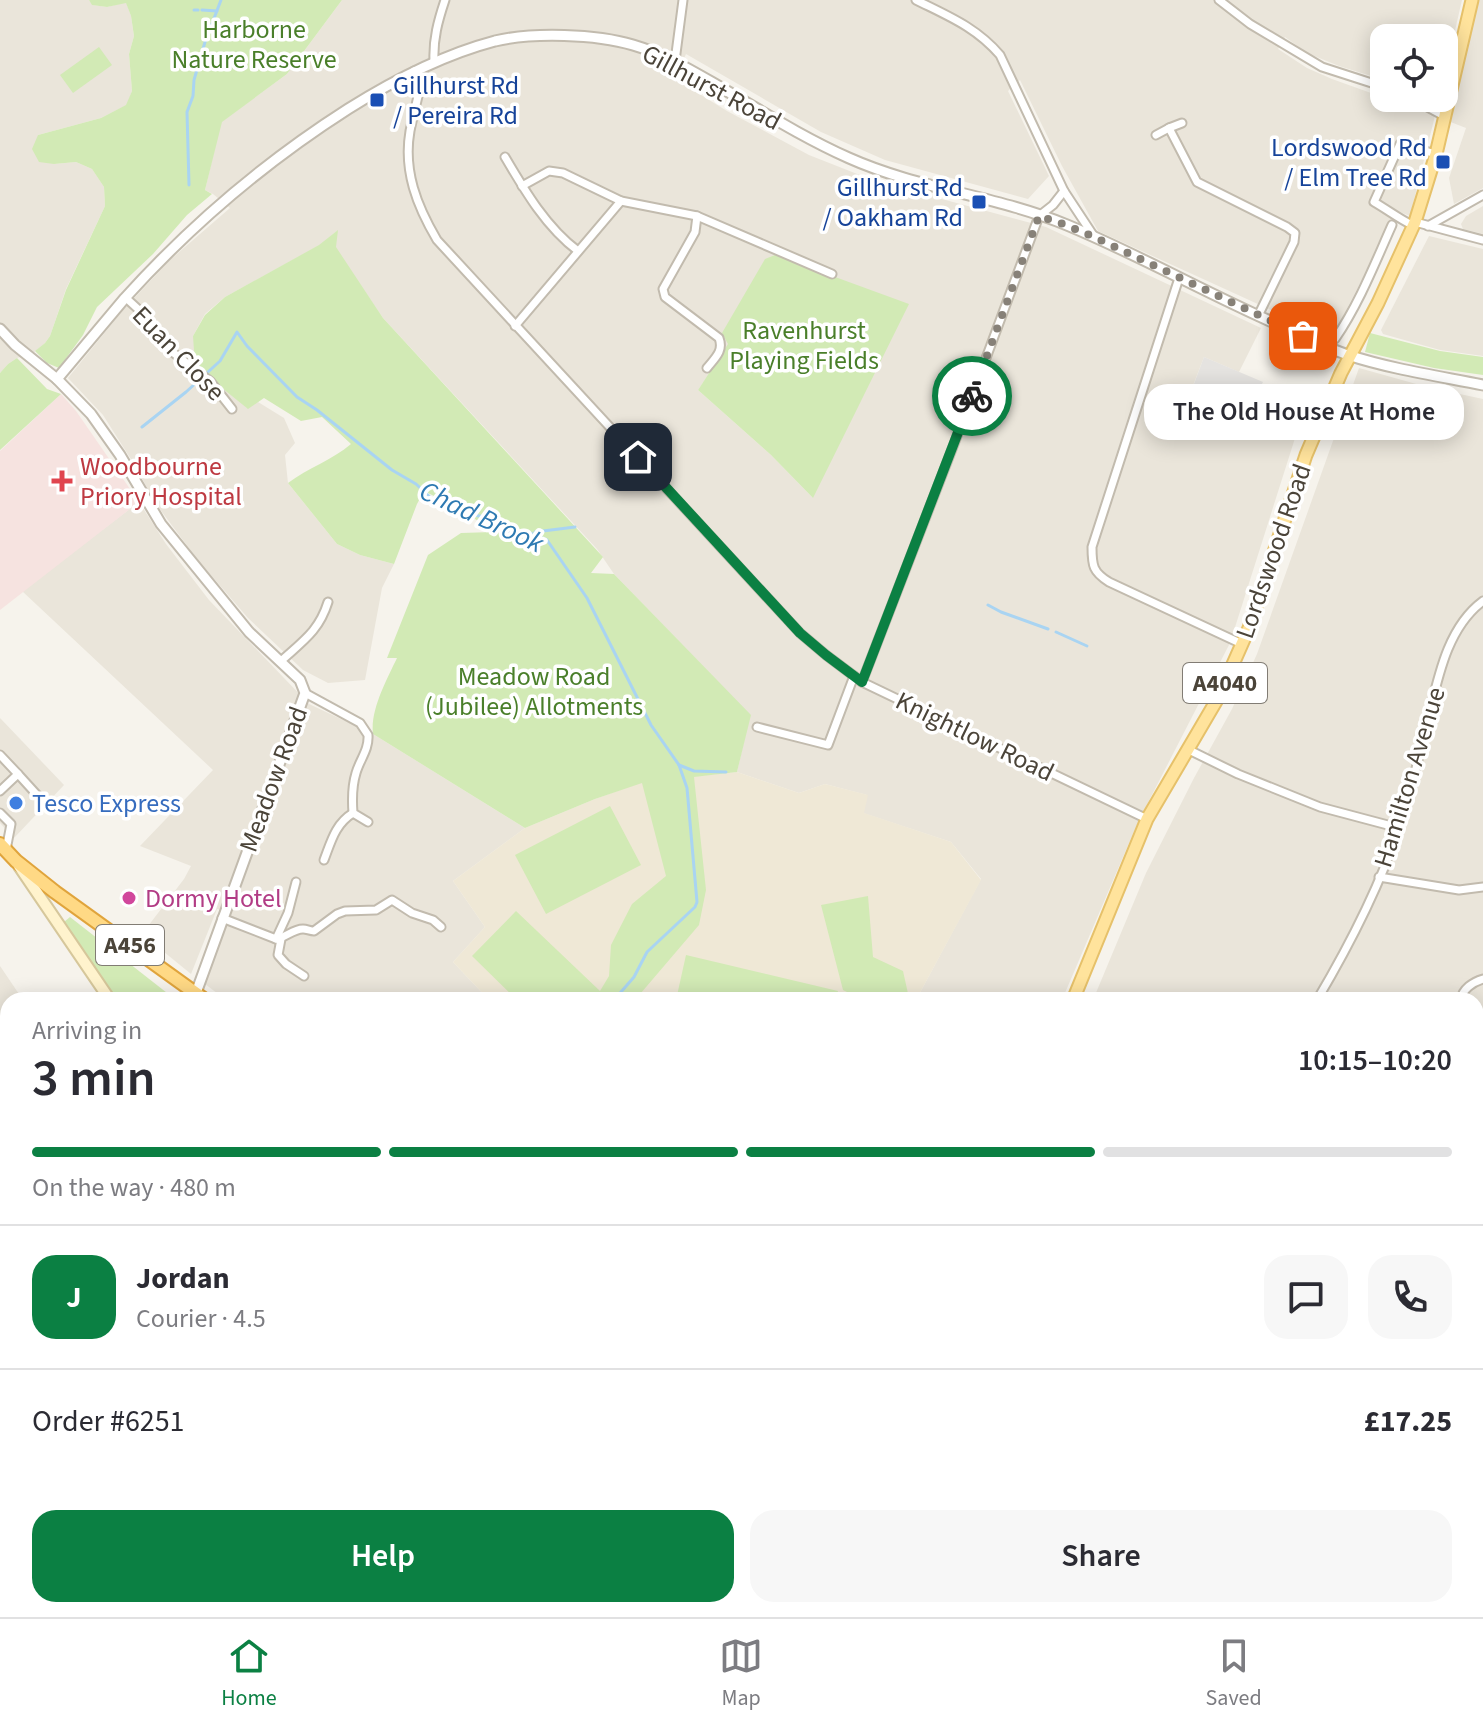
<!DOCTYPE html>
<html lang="en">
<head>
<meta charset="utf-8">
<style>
	body { margin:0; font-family:"Source Sans 3",sans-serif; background:#f7f7f7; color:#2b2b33; height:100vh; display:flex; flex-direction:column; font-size:30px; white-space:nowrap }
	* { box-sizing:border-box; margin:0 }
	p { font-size:26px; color:#7c7c81 }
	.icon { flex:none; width:44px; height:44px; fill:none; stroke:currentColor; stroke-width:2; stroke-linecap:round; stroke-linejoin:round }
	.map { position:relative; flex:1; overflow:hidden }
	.drawer { position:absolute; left:0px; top:992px; width:1484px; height:626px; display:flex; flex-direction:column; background:#fff; border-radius:24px 24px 0 0; box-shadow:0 4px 20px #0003 }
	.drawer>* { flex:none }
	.controls { position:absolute; left:1370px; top:24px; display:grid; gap:16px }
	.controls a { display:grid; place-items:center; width:88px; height:88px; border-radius:16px; background:#fff; box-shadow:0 4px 20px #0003; font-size:40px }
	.pin { position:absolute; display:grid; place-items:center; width:68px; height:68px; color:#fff; margin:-34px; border-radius:16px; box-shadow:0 4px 12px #0006 }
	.courier { position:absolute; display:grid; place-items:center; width:80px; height:80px; margin:-40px; border:6px solid #0b8043; border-radius:50%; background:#fff; color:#222; box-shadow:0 2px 10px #0007 }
	.bubble { position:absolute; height:56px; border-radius:24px; background:#fff; box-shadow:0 4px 20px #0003; font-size:26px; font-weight:600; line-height:56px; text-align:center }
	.headline em { font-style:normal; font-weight:600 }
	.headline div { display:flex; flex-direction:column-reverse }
	.headline { display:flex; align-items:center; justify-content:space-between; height:136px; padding:0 32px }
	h1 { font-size:52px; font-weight:600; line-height:60px }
	.bar { display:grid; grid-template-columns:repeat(4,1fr); gap:12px 8px; align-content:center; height:96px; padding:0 32px }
	.bar i { height:10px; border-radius:6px; background:#e1e1e2 }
	.bar .current { background:#0b8043 }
	.bar p { grid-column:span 4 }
	.line { display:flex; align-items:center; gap:20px; padding:0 32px; border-top:2px solid #e1e1e2 }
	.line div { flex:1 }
	.round { display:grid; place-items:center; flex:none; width:84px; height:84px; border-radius:24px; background:#f7f7f7 }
	.button { display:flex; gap:16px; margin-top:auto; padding:16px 32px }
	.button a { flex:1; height:92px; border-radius:24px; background:#0b8043; color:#fff; font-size:32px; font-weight:600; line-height:92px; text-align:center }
	.button a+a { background:#f7f7f7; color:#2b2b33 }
	.dock { display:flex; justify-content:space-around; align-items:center; height:112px; border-top:2px solid #e1e1e2; background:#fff; font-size:22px; color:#7c7c81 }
	.dock a { display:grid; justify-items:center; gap:4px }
	.dock .current { color:#0b8043 }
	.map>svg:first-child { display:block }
	.residential { fill:#eae5da; fill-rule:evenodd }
	.commercial { fill:#f7ead8 }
	.education { fill:#efe8d6 }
	.medical { fill:#f6e3e0 }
	.green { fill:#d2eab5 }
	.parking { fill:#e5e3e0 }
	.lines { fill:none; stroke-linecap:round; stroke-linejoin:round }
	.stream { stroke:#a9d4f2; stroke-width:3 }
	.minor-casing { stroke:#c2bbae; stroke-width:11 }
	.tertiary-casing { stroke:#c2bbae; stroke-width:13 }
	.secondary-casing { stroke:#d6c79b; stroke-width:14 }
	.primary-casing { stroke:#e6c16a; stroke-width:15 }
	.trunk-casing { stroke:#e0a43c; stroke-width:16 }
	.minor { stroke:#fff; stroke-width:7 }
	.tertiary { stroke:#fff; stroke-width:9 }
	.secondary { stroke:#fff3cd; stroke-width:10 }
	.primary { stroke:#ffe39c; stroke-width:11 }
	.trunk { stroke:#ffd985; stroke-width:12 }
	.done { stroke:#878178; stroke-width:8; stroke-dasharray:0 14.4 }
	.route { stroke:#0b8043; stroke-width:10 }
	.transit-dot { fill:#1a4fb4; stroke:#fff; stroke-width:3 }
	.health-dot { fill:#e0444e; stroke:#fff; stroke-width:3 }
	.shop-dot { fill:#3f7fe0; stroke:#fff; stroke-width:3 }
	.hotel-dot { fill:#d1479c; stroke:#fff; stroke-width:3 }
	.labels { text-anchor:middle; stroke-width:7; stroke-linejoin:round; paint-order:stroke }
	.shield { fill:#fff; stroke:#817c74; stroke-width:2 }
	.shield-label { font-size:24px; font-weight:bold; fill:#4b4439 }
	.park-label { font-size:26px; fill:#4a7f2a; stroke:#fff }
	.transit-label { font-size:26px; fill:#164399; stroke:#fff; text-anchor:end }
	.street-label { font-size:26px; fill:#4b4439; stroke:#fff }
	.health-label { font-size:26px; fill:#be3a42; stroke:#fff; text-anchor:start }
	.shop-label { font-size:26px; fill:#366cbe; stroke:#fff; text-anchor:start }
	.hotel-label { font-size:26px; fill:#b23c85; stroke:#fff; text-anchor:start }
	.water-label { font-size:28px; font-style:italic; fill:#2e7ab2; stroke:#fff }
</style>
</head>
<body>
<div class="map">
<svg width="1483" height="1617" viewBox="0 0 1483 1617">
	<rect width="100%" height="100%" fill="#f6f3ec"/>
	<g class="residential">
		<path d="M0 0H89L93 5 107 7 126 2 131 16 134 36 129 54 132 91 127 105 101 118 38 135 54 164 76 162 92 169 104 187 105 206 66 289 50 336 45 343 33 353 17 358 8 364 0 373Z"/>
		<path d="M342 0H1462L1444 78V38H1384V80L1339 66 1307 53 1285 37 1278 49 1307 68 1332 79 1435 116 1410 216 1397 211 1332 338 1098 231 1062 166 1020 80 1008 91 1049 176 1028 199 885 160 821 132 686 54 675 79 727 111 809 155 875 181 1046 227 1261 328 1239 372 1204 357 1189 396 1296 435 1230 643 1138 822 1062 1000H916L981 879 951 842 863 813 867 795 825 784 799 793 737 772 750 715 614 574 597 549 383 318 335 247 337 231 320 245 225 297 205 314 193 336 247 408 258 402 284 418 295 443 285 455 288 483 337 544 360 555 394 564 382 588 365 680 328 683 303 670 248 618 197 559 156 504 134 464 103 415 68 378 123 310 170 260 230 208 213 194 205 190 221 122 287 74ZM729 344 813 498 771 455 698 390Z"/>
		<path d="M1477 0H1483V188L1454 204 1449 178 1466 128 1448 121Z"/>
		<path d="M1483 206V234L1463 229 1461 224 1466 216Z"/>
		<path d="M1429 236 1483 249V356L1440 350 1383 334 1381 330Z"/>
		<path d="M1359 368 1427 387 1483 399V1325L1476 1326V1000H1093L1146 873 1194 778 1232 709 1257 654Z"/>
		<path d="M139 502 166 544 209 600 309 704 373 734 525 828 453 881 485 927 453 962 489 1000H226L205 984 231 912 217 909 191 974 142 934 184 879 191 866 140 846 213 770 22 591Z"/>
		<path d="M0 718 64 785 14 838 0 823Z"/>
		<path d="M0 966 23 1000H8V1240L0 1241Z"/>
		<rect x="0" y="1258" width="8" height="63"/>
		<path d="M1476 1561 1483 1562V1617H1449V1610H1476Z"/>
		<path d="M8 1593V1610L378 1611 354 1617H0V1595Z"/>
		<path d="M385 1610H652L646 1617H386Z"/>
		<path d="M796 1610H1157L1176 1617H793Z"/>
	</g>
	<path class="commercial" d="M652 1610H796L793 1617H646Z"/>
	<path class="education" d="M737 772 799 793 825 784 868 795 864 813 951 842 981 880 916 1000H489L453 962 485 927 453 881 525 828 595 799 642 782Z"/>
	<path class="medical" d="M61 394 76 411 139 502 0 610V451Z"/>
	<g class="green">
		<path d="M89 0H342L287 74 222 122 205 190 212 194 187 215 153 254 97 307 83 335 59 368 47 363 35 351 45 343 50 336 66 290 105 206 104 187 92 169 76 162 54 164 39 162 32 149 38 135 101 118 126 105 132 91 129 54 134 36 131 16 126 3 107 7 92 5Z"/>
		<path d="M99 47 112 65 73 93 60 75Z"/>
		<path d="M338 230 336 247 383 318 603 557 591 573 614 574 751 715 737 772 694 777 706 890 699 925 635 1000H596L599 992 591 1000H517L472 956 516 911 600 991 609 976 611 945 632 904 666 876 642 783 595 799 525 828 373 734C370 710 387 679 397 658H387L428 555 461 533 493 532 464 511 424 491 417 504 394 564 360 555 337 544 288 483C308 468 332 460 351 444L322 417 301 421 264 398 248 409 195 366 193 336 205 315 225 297 319 245Z"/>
		<path d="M775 255 909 304 813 498 771 455 698 390 728 344 722 333 765 259Z"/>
		<path d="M1370 333 1440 351 1483 357V375L1434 368 1365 352Z"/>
		<path d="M17 358 47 389 61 394 0 450V373L8 364Z"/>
		<path d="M610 806 641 865 546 914 515 855Z"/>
		<path d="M868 896 873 957 903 971 909 998 903 1000H863L843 990 821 905Z"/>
		<path d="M70 917 176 1000H117L64 922Z"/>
		<path d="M686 955 838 991 836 1000H676Z"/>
		<path d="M0 1321H8V1593L0 1595Z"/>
		<path d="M1476 1366H1483V1562L1476 1561Z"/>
		<path d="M1190 1610H1449V1617H1217Z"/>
	</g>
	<path class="parking" d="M1204 357 1263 382 1258 392 1295 410 1287 431 1189 397Z"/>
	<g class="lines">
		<g class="stream">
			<path d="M194 10H198"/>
			<path d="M202 10 217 11"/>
			<path d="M189 185 187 112 193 96 194 80 205 42 221 0"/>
			<path d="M142 427 186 392 220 361 237 332 247 346 297 397 317 410 392 470 416 484 432 499 460 512 484 517 500 530 516 533H530L547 540 587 598 651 725 679 765 687 788 697 902 695 907 647 952 634 977 614 1000"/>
			<path d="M535 532 575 527"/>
			<path d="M988 605 1001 612 1048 629"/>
			<path d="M1056 632 1087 646"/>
			<path d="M679 765 694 771 726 772"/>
		</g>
		<g class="minor-casing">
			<g id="minor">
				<path d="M916 0C948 16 976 27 1000 55L1064 191 1093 235"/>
				<path d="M1219 0 1250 24 1322 67 1384 87"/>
				<path d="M434 61C433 39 438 21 445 0"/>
				<path d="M675 61 683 0"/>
				<path d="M414 71 420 80V87C417 102 413 116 410 131 403 171 417 206 437 240L800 633 826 655 862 682 1147 819"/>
				<path d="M1410 98 1446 117"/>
				<path d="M1169 128 1182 123"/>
				<path d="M1156 135 1169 128 1197 182 1287 227 1295 233 1294 242 1258 316"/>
				<path d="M505 157C525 191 546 227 578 251"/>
				<path d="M522 186 549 171 563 173 621 201 697 216 832 274"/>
				<path d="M697 216 695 232 663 289 665 297 719 338C724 351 715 358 707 368"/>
				<path d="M1415 222 1483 240"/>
				<path d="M1414 226C1399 219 1388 210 1374 202L1400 144 1436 154"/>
				<path d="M1428 226 1483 195"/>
				<path d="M1179 278 1092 547C1092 566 1093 572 1109 582L1242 644"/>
				<path d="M126 298 138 309 171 351 210 381 232 409"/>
				<path d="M515 326 621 201"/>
				<path d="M1335 339C1359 304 1375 263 1392 225"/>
				<path d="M281 661C303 641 319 631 328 602"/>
				<path d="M862 682 954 444 1039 216 1053 205 1064 191"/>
				<path d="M305 693 360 723 368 735C369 750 360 759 356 773 352 786 352 800 353 813L368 822"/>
				<path d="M757 727 828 745 854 676"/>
				<path d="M1187 749 1238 774 1320 807 1399 828"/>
				<path d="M0 755 18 774"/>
				<path d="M0 791 18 774 38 796"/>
				<path d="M0 813 11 824 6 850"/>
				<path d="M324 860C331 842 335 824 353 813"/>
				<path d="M1379 877 1459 890 1483 887"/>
				<path d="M222 918 276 939C285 938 293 929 303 929 307 929 310 931 314 931L337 914 345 911 376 910 392 900 412 913 433 920 441 927"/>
				<path d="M276 939 288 913 296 882"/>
				<path d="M281 939 278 955 286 964 304 976"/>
				<path d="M1317 1000C1349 946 1379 888 1399 828 1410 796 1418 761 1426 727 1437 684 1445 629 1483 601"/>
				<path d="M1461 1000C1462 989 1473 982 1483 979"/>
				<path d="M1476 1093H1483"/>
				<path d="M0 1109H8"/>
				<path d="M1476 1177H1483"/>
				<path d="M537 1610 542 1617 551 1610"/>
				<path d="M806 1610 819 1617"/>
				<path d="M388 1617 400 1610"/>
				<path d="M842 1617 846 1610"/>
				<path d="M968 1617 972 1610"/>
				<path d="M1100 1617 1105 1610"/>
			</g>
		</g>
		<g class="tertiary-casing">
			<g id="tertiary">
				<path d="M0 329 15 345 57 379 91 414 120 455 161 524 249 632 300 680 305 693 196 993"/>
				<path d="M57 379C80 352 102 325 125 298 191 225 265 162 348 109 394 80 442 55 495 41 533 32 596 34 633 45 664 54 692 71 720 87 763 112 804 138 849 158 918 189 997 196 1067 225 1142 256 1213 297 1288 329 1308 338 1327 348 1348 355 1391 369 1438 376 1483 385"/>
				<path d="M1157 1610 1176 1617"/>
			</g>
		</g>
		<g class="secondary-casing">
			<g id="secondary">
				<path d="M19 866 110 1000"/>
				<path d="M385 1610 386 1617"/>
			</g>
		</g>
		<g class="primary-casing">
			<g id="primary">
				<path d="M1073 1000 1147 819 1218 698 1249 628 1306 455 1341 373 1378 303 1415 222 1436 154 1472 0"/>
				<path d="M0 1248H8"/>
				<path d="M720 1617 723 1610"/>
			</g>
		</g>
		<g class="trunk-casing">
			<g id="trunk">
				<path d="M0 844 16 861 55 892 205 1000"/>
				<path d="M1476 1332H1483"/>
				<path d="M1476 1353H1483"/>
			</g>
		</g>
		<use href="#minor" class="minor"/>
		<use href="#tertiary" class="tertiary"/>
		<use href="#secondary" class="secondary"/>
		<use href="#primary" class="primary"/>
		<use href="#trunk" class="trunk"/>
	</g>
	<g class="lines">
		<path class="done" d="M972 396 1039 216 1063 224 1094 237 1303 336"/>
		<path class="route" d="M638 457 800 633 826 655 862 682 972 396"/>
	</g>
	<g class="transit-dot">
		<rect x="369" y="92" width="16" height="16" rx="4"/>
		<rect x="1435" y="154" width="16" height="16" rx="4"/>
		<rect x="971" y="194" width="16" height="16" rx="4"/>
	</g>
	<path class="health-dot" d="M58 469h8v8h8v8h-8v8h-8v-8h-8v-8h8z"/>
	<circle class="shop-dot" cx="16" cy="803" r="8"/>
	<circle class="hotel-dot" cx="129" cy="898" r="8"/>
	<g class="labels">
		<g class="shield">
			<rect x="1183" y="663" width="84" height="40" rx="6"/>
			<rect x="96" y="925" width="68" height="40" rx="6"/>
		</g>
		<g class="shield-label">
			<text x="1225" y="691">A4040</text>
			<text x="130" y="953">A456</text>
		</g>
		<g class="park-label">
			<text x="254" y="38">Harborne<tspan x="254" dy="30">Nature Reserve</tspan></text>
			<text x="804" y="339">Ravenhurst<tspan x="804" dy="30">Playing Fields</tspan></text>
			<text x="534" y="685">Meadow Road<tspan x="534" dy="30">(Jubilee) Allotments</tspan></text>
		</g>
		<g class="transit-label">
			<text x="393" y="94" text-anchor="start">Gillhurst Rd<tspan x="393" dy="30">/ Pereira Rd</tspan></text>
			<text x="1427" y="156">Lordswood Rd<tspan x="1427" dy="30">/ Elm Tree Rd</tspan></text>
			<text x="963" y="196">Gillhurst Rd<tspan x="963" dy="30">/ Oakham Rd</tspan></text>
		</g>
		<g class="street-label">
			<text transform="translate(712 87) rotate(28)" y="9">Gillhurst Road</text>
			<text transform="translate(179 353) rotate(46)" y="9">Euan Close</text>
			<text transform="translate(1273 551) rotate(-71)" y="9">Lordswood Road</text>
			<text transform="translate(975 736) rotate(26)" y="9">Knightlow Road</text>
			<text transform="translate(1409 777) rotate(-73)" y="9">Hamilton Avenue</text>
			<text transform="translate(273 779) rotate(-70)" y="9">Meadow Road</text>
		</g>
		<g class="health-label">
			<text x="80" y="475">Woodbourne<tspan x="80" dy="30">Priory Hospital</tspan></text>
		</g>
		<g class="shop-label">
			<text x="32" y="812">Tesco Express</text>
		</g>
		<g class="hotel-label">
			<text x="145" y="907">Dormy Hotel</text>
		</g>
		<g class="water-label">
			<text transform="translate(482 516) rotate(25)" y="10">Chad Brook</text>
		</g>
	</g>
</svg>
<div class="controls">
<a><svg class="icon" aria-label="locate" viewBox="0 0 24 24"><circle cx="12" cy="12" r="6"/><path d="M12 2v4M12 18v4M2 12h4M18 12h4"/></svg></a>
</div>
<div class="pin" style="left:1303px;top:336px;background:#ea580c"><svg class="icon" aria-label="bag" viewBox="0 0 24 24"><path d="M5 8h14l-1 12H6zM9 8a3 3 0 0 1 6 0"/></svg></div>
<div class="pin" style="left:638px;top:457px;background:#1f2937"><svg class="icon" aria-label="home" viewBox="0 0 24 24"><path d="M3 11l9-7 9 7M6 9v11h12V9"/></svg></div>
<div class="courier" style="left:972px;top:396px"><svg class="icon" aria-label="bike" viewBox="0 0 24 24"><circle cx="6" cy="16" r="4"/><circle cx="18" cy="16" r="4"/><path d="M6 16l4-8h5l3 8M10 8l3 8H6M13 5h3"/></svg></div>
<div class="bubble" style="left:1144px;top:384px;width:320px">The Old House At Home</div>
<section class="drawer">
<div class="headline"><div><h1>3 min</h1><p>Arriving in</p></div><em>10:15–10:20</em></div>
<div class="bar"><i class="current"></i><i class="current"></i><i class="current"></i><i></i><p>On the way · 480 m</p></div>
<div class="line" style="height:144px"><b class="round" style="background:#0b8043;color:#fff">J</b><div><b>Jordan</b><p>Courier · 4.5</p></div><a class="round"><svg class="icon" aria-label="chat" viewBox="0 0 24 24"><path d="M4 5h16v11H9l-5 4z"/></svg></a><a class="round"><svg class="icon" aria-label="phone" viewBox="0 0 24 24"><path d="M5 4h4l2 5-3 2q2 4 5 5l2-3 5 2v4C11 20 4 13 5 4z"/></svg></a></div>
<div class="line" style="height:104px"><div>Order #6251</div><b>£17.25</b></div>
<div class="button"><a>Help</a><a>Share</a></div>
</section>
</div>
<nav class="dock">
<a class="current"><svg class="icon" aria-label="home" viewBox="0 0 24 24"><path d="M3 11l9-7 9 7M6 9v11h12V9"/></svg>Home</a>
<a><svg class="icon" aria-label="map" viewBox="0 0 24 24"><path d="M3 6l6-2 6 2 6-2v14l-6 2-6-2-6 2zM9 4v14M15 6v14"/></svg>Map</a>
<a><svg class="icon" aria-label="saved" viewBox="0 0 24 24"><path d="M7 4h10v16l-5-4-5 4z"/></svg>Saved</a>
</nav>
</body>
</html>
